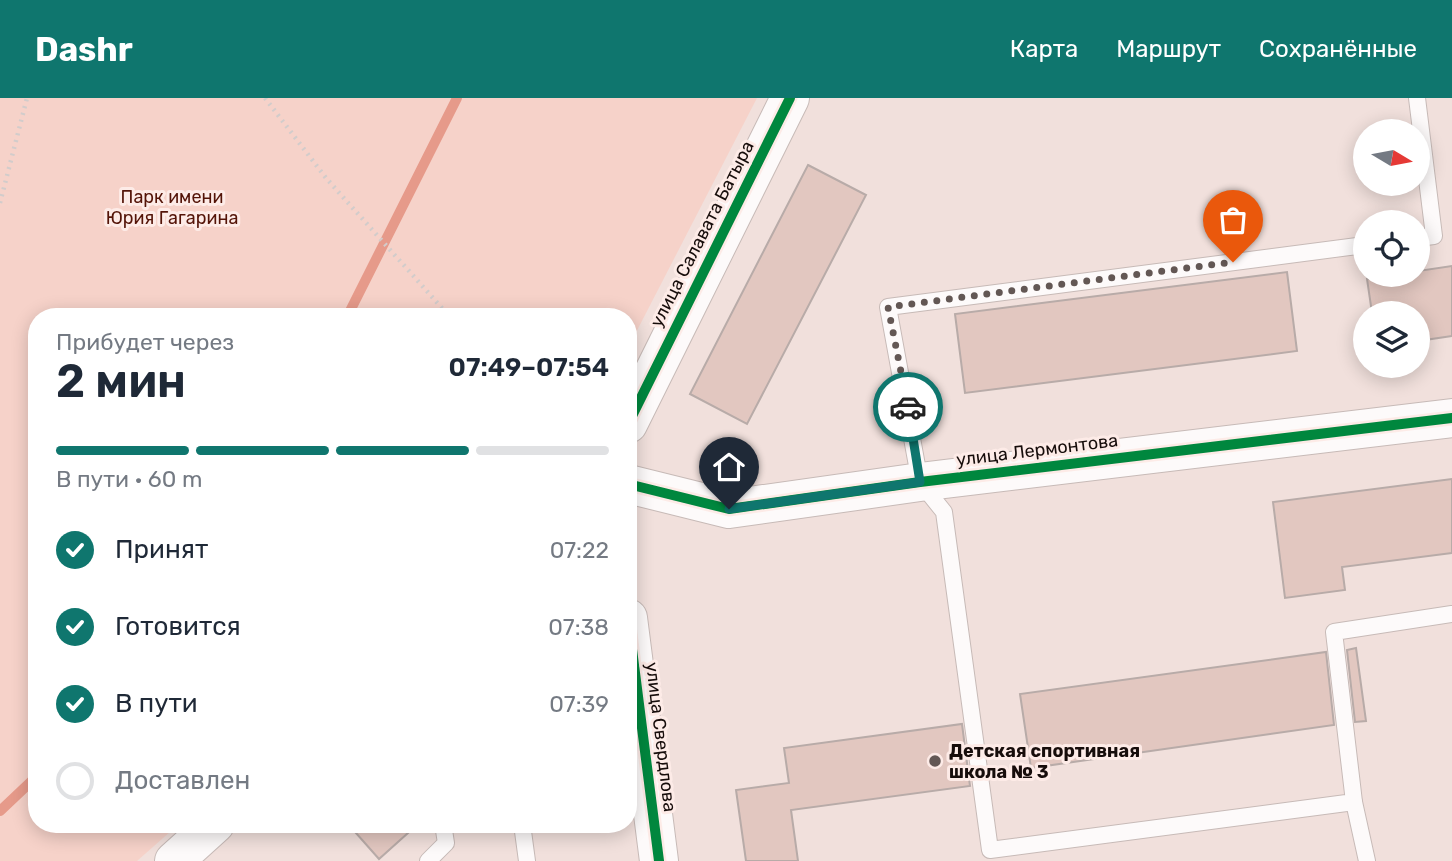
<!DOCTYPE html>
<html lang="ru">
<head>
<meta charset="utf-8">
<style>
	body { margin:0; font-family:Rubik,sans-serif; background:#f2f2f3; color:#1f2937; height:100vh; display:flex; flex-direction:column; font-size:26px; white-space:nowrap }
	* { box-sizing:border-box; margin:0 }
	p { font-size:23px; color:#747a83 }
	.icon { flex:none; width:38px; height:38px; fill:none; stroke:currentColor; stroke-width:2; stroke-linecap:round; stroke-linejoin:round }
	.map { position:relative; flex:1; overflow:hidden }
	.drawer { position:absolute; left:28px; top:210px; width:609px; height:525px; display:flex; flex-direction:column; background:#fff; border-radius:28px; box-shadow:0 4px 18px #0003 }
	.drawer>* { flex:none }
	.needle { width:46px; rotate:100deg }
	.fabs { position:absolute; left:1353px; top:21px; display:grid; gap:14px }
	.fabs a { display:grid; place-items:center; width:77px; height:77px; border-radius:50%; background:#fff; box-shadow:0 4px 18px #0003; font-size:35px }
	.pin { position:absolute; display:grid; place-items:center; width:60px; height:60px; color:#fff; margin:-72px -30px; border-radius:50% 50% 50% 0; rotate:-45deg; box-shadow:0 0 7px #0007 }
	.pin .icon { rotate:45deg }
	.courier { position:absolute; display:grid; place-items:center; width:70px; height:70px; margin:-35px; border:5px solid #0f766e; border-radius:50%; background:#fff; color:#222; box-shadow:0 2px 9px #0007 }
	.headline em { font-style:normal; font-weight:600 }
	.headline div { display:flex; flex-direction:column-reverse }
	.headline { display:flex; align-items:center; justify-content:space-between; height:119px; padding:0 28px }
	h1 { font-size:46px; font-weight:600; line-height:52px }
	.bar { display:grid; grid-template-columns:repeat(4,1fr); gap:10px 7px; align-content:center; height:84px; padding:0 28px }
	.bar i { height:9px; border-radius:5px; background:#e0e1e3 }
	.bar .selected { background:#0f766e }
	.bar p { grid-column:span 4 }
	ol { padding:0 28px; list-style:none }
	li { display:flex; align-items:center; gap:21px; height:77px }
	li p { margin-inline-start:auto }
	li .icon { padding:7px; border-radius:50%; background:#0f766e; color:#fff; stroke-width:4 }
	li:last-child { color:#747a83 }
	li i { width:38px; height:38px; border:4px solid #e0e1e3; border-radius:50% }
	header { display:flex; align-items:center; gap:42px; box-sizing:border-box; height:98px; padding:0 35px; background:#0f766e; color:#fff }
	header strong { font-size:33px }
	nav { display:flex; gap:38px; margin-inline-start:auto; font-size:24px }
	.map>svg:first-child { display:block }
	.green { fill:#f6d2c9 }
	.lines { fill:none; stroke-linecap:round; stroke-linejoin:round }
	.stream { stroke:#e69a8a; stroke-width:10 }
	.building { fill:#e2c7c0; stroke:#b8aba8; stroke-width:2 }
	.lane-casing { stroke:#c7bab7; stroke-width:18 }
	.secondary-casing { stroke:#c7bab7; stroke-width:40 }
	.path { stroke:#d2cccb; stroke-width:4.5; stroke-dasharray:2 5; stroke-linecap:butt }
	.lane { stroke:#fdfafa; stroke-width:16 }
	.secondary { stroke:#fdfafa; stroke-width:38 }
	.cycleway-casing { stroke:#fdebe7; stroke-width:15 }
	.cycleway { stroke:#00873e; stroke-width:10 }
	.done { stroke:#635754; stroke-width:7; stroke-dasharray:0 12.6 }
	.route { stroke:#0f766e; stroke-width:9 }
	.poi-dot { fill:#635754; stroke:#fdebe7; stroke-width:2.5 }
	.labels { text-anchor:middle; stroke-width:6; stroke-linejoin:round; paint-order:stroke }
	.park-label { font-size:18px; fill:#541408; stroke:#fdebe7 }
	.street-label { font-size:18px; fill:#170d0b; stroke:#fdebe7 }
	.poi-label { font-size:18px; font-weight:bold; fill:#170d0b; stroke:#fdebe7; text-anchor:start }
</style>
</head>
<body>
<header>
<strong>Dashr</strong>
<nav><a>Карта</a><a>Маршрут</a><a>Сохранённые</a></nav>
</header>
<div class="map">
<svg width="1452" height="763" viewBox="0 0 1452 763">
	<rect width="100%" height="100%" fill="#f1e0dc"/>
	<path class="green" d="M0 0H757L628 250V219H37V726H179L137 763H0Z"/>
	<g class="lines">
		<g class="stream">
			<path d="M347 219 457 0"/>
			<path d="M0 713 37 678"/>
		</g>
	</g>
	<g class="building">
		<path d="M808 67 866 97 747 326 690 296Z"/>
		<path d="M1452 168V238L1418 243V215H1372L1367 181 1418 177V173Z"/>
		<path d="M1287 174 1297 253 965 295 955 216Z"/>
		<path d="M1452 381V455L1342 469 1345 492 1285 500 1273 404Z"/>
		<path d="M1356 550 1366 623 1355 624 1347 552Z"/>
		<path d="M1326 554 1334 627 1031 670 1020 596Z"/>
		<path d="M962 626 970 688 791 712 798 763H746L736 692 789 685 784 650Z"/>
		<path d="M348 726H418L379 761Z"/>
	</g>
	<g class="lines">
		<g class="lane-casing">
			<g id="lane">
				<path d="M1417 0 1434 138 1418 140"/>
				<path d="M1365 147 888 209 920 384 944 414 990 752 1354 704 1334 534 1452 516"/>
				<path d="M1354 704 1367 763"/>
				<path d="M522 726 527 763"/>
				<path d="M428 763 446 745 443 726"/>
			</g>
		</g>
		<g class="secondary-casing">
			<g id="secondary">
				<path d="M628 326 790 0"/>
				<path d="M628 386 729 411 920 384 1452 320"/>
				<path d="M628 520 659 763"/>
				<path d="M174 763 215 726"/>
			</g>
		</g>
		<g class="path">
			<path d="M265 0 326 80 450 219"/>
			<path d="M0 105 27 0"/>
		</g>
		<use href="#lane" class="lane"/>
		<use href="#secondary" class="secondary"/>
		<g class="cycleway-casing">
			<g id="cycleway">
				<path d="M628 326 790 0"/>
				<path d="M628 386 729 411 920 384 1452 320"/>
				<path d="M628 520 659 763"/>
			</g>
		</g>
		<use href="#cycleway" class="cycleway"/>
	</g>
	<g class="lines">
		<path class="done" d="M908 309 888 209 1233 164"/>
		<path class="route" d="M729 411 920 384 908 309"/>
	</g>
	<circle class="poi-dot" cx="935" cy="663" r="7"/>
	<g class="labels">
		<g class="park-label">
			<text x="172" y="105">Парк имени<tspan x="172" dy="21">Юрия Гагарина</tspan></text>
		</g>
		<g class="street-label">
			<text transform="translate(702 136) rotate(-63)" y="6">улица Салавата Батыра</text>
			<text transform="translate(1037 352) rotate(-7)" y="6">улица Лермонтова</text>
			<text transform="translate(661 639) rotate(83)" y="6">улица Свердлова</text>
		</g>
		<g class="poi-label">
			<text x="949" y="659">Детская спортивная<tspan x="949" dy="21">школа № 3</tspan></text>
		</g>
	</g>
</svg>
<div class="fabs">
<a><svg class="needle" viewBox="-14 -14 28 28"><path d="M0-13l5 13h-10z" fill="#e53935"/><path d="M0 13l5-13h-10z" fill="#747a83"/></svg></a>
<a><svg class="icon" aria-label="locate" viewBox="0 0 24 24"><circle cx="12" cy="12" r="6"/><path d="M12 2v4M12 18v4M2 12h4M18 12h4"/></svg></a>
<a><svg class="icon" aria-label="layers" viewBox="0 0 24 24"><path d="M12 4l9 5-9 5-9-5zM3 14l9 5 9-5"/></svg></a>
</div>
<div class="pin" style="left:1233px;top:164px;background:#ea580c"><svg class="icon" aria-label="bag" viewBox="0 0 24 24"><path d="M5 8h14l-1 12H6zM9 8a3 3 0 0 1 6 0"/></svg></div>
<div class="pin" style="left:729px;top:411px;background:#1f2937"><svg class="icon" aria-label="home" viewBox="0 0 24 24"><path d="M3 11l9-7 9 7M6 9v11h12V9"/></svg></div>
<div class="courier" style="left:908px;top:309px"><svg class="icon" aria-label="car" viewBox="0 0 24 24"><path d="M5 17H2v-5l4-1 3-4h7l3 4 3 1v5h-3M9 17h6M6 11h13"/><circle cx="7" cy="17" r="2"/><circle cx="17" cy="17" r="2"/></svg></div>
<section class="drawer">
<div class="headline"><div><h1>2 мин</h1><p>Прибудет через</p></div><em>07:49–07:54</em></div>
<div class="bar"><i class="selected"></i><i class="selected"></i><i class="selected"></i><i></i><p>В пути · 60 m</p></div>
<ol>
<li><svg class="icon" aria-label="check" viewBox="0 0 24 24"><path d="M5 12l5 5 9-10"/></svg>Принят<p>07:22</p></li>
<li><svg class="icon" aria-label="check" viewBox="0 0 24 24"><path d="M5 12l5 5 9-10"/></svg>Готовится<p>07:38</p></li>
<li><svg class="icon" aria-label="check" viewBox="0 0 24 24"><path d="M5 12l5 5 9-10"/></svg>В пути<p>07:39</p></li>
<li><i></i>Доставлен</li>
</ol>
</section>
</div>
</body>
</html>
